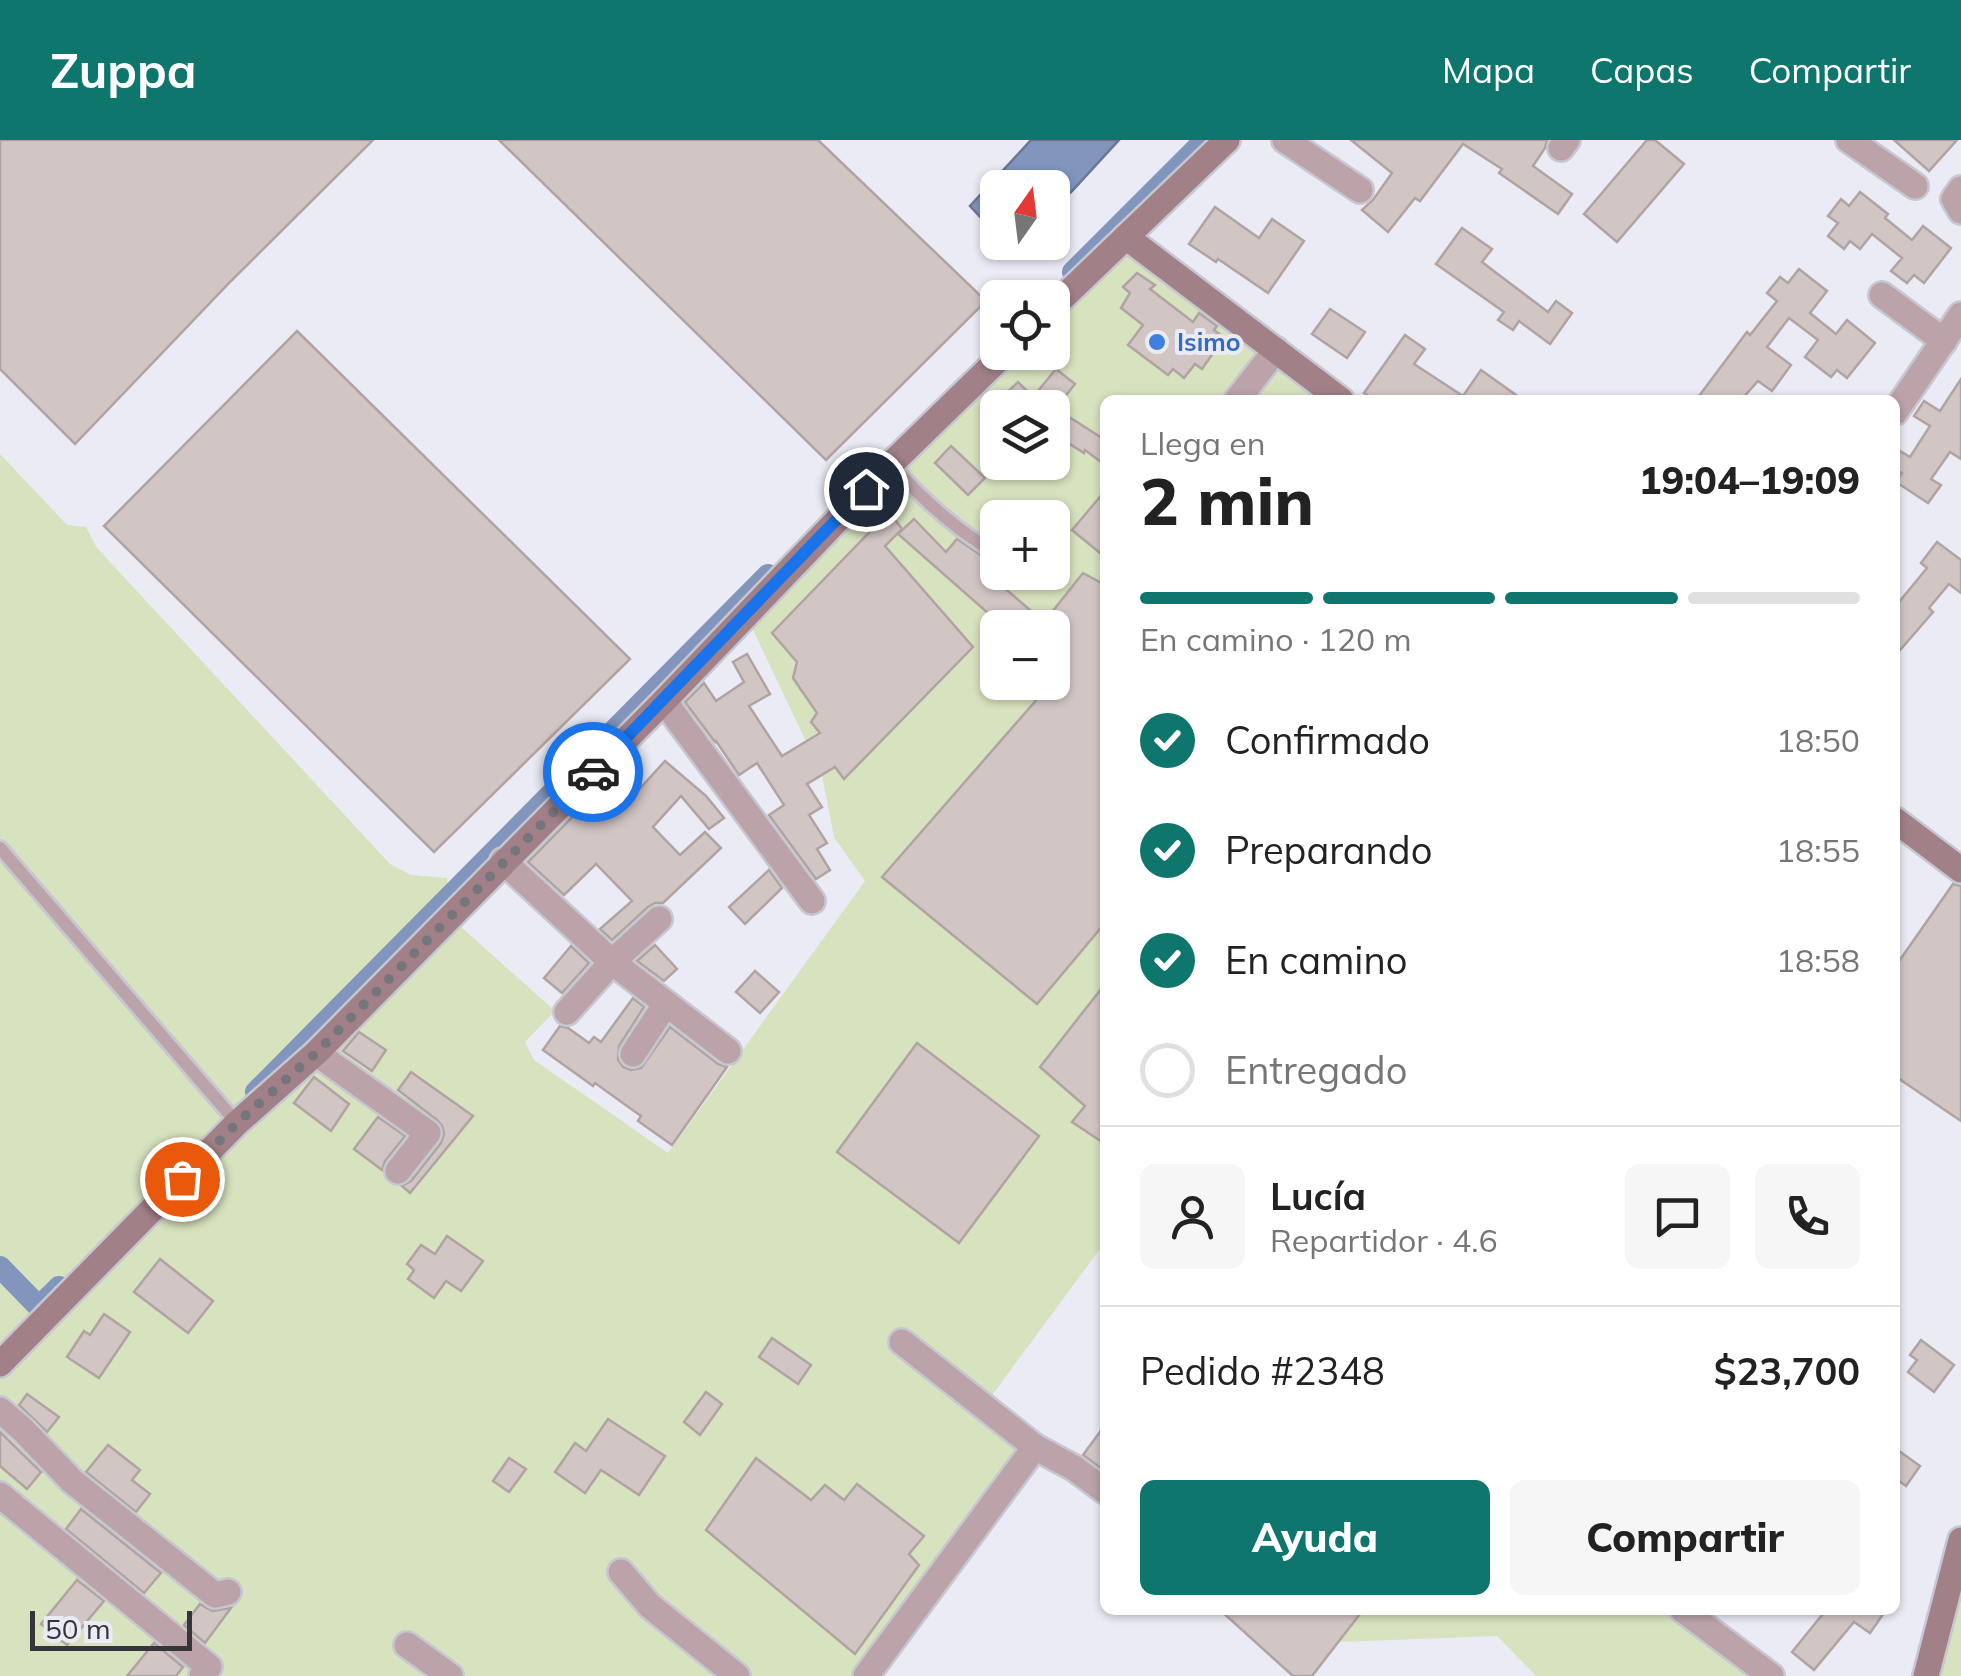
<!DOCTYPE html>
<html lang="es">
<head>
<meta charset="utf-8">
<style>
	body { margin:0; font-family:Mulish,sans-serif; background:#f6f6f6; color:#222; height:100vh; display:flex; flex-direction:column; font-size:38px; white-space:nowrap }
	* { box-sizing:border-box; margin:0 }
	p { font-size:32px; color:#767676 }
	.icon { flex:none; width:55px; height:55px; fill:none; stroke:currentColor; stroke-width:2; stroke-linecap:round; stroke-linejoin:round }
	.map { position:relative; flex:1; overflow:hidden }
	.sheet { position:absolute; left:1100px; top:255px; width:800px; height:1220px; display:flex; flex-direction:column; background:#fff; border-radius:15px; box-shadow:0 2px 8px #0004 }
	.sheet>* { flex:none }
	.needle { width:65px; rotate:14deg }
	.controls { position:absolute; left:980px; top:30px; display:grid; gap:20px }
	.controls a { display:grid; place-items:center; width:90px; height:90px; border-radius:15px; background:#fff; box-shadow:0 2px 8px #0004; font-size:50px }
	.scale { position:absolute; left:30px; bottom:25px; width:162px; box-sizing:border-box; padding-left:10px; border:5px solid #36363a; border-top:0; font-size:28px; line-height:35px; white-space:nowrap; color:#36363a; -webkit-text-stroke:8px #eaebf5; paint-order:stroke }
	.pin { position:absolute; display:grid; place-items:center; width:85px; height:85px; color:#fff; margin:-42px; border:5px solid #fff; border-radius:50%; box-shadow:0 2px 10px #0007 }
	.courier { position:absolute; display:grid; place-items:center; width:100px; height:100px; margin:-50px; border:8px solid #1a73e8; border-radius:50%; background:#fff; color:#222; box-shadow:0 2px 12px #0007 }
	.overview em { font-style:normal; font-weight:800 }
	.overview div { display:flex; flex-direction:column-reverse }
	.overview { display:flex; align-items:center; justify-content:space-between; height:170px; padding:0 40px }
	h1 { font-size:65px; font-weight:800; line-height:75px }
	.bar { display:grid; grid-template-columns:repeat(4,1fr); gap:15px 10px; align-content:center; height:120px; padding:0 40px }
	.bar i { height:12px; border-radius:8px; background:#e0e0e0 }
	.bar .current { background:#0f766e }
	.bar p { grid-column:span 4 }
	.line { display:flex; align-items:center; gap:25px; padding:0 40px; border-top:2px solid #e0e0e0 }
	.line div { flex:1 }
	.round { display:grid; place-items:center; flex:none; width:105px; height:105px; border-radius:15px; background:#f6f6f6 }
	ol { padding:0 40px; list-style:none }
	li { display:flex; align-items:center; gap:30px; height:110px }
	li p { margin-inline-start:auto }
	li .icon { padding:10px; border-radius:50%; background:#0f766e; color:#fff; stroke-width:4 }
	li:last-child { color:#767676 }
	li i { width:55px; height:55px; border:5px solid #e0e0e0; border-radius:50% }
	.primary-button { display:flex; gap:20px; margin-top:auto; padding:20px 40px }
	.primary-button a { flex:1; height:115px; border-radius:15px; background:#0f766e; color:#fff; font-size:40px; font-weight:800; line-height:115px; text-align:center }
	.primary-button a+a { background:#f6f6f6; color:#222 }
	header { display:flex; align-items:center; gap:60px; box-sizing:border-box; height:140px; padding:0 50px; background:#0f766e; color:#fff }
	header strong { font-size:48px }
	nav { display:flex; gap:55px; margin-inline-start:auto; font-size:35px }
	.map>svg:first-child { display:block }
	.green { fill:#d7e2bf; fill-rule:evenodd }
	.water { fill:#8195bd; stroke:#6a7896; stroke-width:2.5 }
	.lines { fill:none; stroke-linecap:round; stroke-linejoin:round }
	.canal { stroke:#8195bd; stroke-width:22 }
	.building { fill:#d2c6c5; stroke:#b0a4a3; stroke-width:2.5 }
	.lane-casing { stroke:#c6c7d0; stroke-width:18 }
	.street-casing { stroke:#c6c7d0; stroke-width:30 }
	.secondary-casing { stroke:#c6c7d0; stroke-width:30 }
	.lane { stroke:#bba3a9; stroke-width:12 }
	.street { stroke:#bba3a9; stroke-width:25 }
	.secondary { stroke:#a28088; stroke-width:25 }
	.done { stroke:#75757b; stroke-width:10; stroke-dasharray:0 18 }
	.route { stroke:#1a73e8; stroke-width:12 }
	.shop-dot { fill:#3f7fe0; stroke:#eaebf5; stroke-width:4 }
	.labels { text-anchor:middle; stroke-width:8; stroke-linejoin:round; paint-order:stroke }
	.shop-label { font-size:25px; font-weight:bold; fill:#366cbe; stroke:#eaebf5; text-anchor:start }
</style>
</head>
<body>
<header>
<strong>Zuppa</strong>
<nav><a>Mapa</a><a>Capas</a><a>Compartir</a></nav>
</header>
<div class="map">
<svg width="1961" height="1536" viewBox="0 0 1961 1536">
	<rect width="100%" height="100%" fill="#eaebf5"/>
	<g class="green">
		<path d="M1126 97 1341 260H1105V1102L984 1266 1035 1307 866 1536H0V314L67 385 86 387 97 408 390 724 411 735 447 738 450 777 555 871 525 902 534 920 668 1013 865 741 834 697 822 635 746 475 1006 213 1052 212 1053 168ZM998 268H1052V322H998ZM998 378H1052V432H998ZM998 488H1052V542H998Z"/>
		<path d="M1961 1400V1536H1926Z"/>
		<path d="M1363 1470H1683L1771 1536H1536L1497 1496 1338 1502Z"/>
	</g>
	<path class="water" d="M1031 0H1119L1072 51 1053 69 1052 48H998L997 95 970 66Z"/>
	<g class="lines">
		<g class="canal">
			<path d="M1073 132 1205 0"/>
			<path d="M256 952 768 435"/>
			<path d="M0 1127 39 1167 59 1147"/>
		</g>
	</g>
	<g class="building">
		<path d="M0 0H373L232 140 75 304 0 229Z"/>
		<path d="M499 0H818L986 161 826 320Z"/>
		<path d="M1351 0H1547L1545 8 1533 26 1572 54 1558 74 1499 33 1502 29 1463 4 1420 61 1415 58 1388 92 1362 70 1373 60 1392 33Z"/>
		<path d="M1647 0H1655L1684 24 1617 102 1584 74Z"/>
		<path d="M1894 0H1957L1929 31Z"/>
		<path d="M1860 52 1888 74 1885 78 1912 100 1923 86 1951 108 1924 143 1914 135 1907 143 1891 131 1902 118 1872 94 1860 109 1850 101 1844 109 1828 96 1838 83 1828 76 1841 59 1849 66Z"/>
		<path d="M1215 67 1259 98 1272 79 1304 101 1268 153 1218 119 1216 122 1189 104Z"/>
		<path d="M1462 88 1492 109 1482 122 1507 141 1548 172 1556 161 1572 173 1550 204 1519 181 1513 190 1498 180 1504 172 1436 124Z"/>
		<path d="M1799 129 1827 151 1810 173 1836 194 1847 180 1875 203 1847 238 1837 230 1831 237 1805 217 1818 200 1789 178 1767 207 1791 225 1772 251 1758 241 1741 260H1696L1747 192 1750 195 1777 161 1767 153 1780 137 1788 143Z"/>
		<path d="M1137 133 1155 145 1150 149 1193 182 1199 173 1217 186 1214 190 1222 196 1216 205 1218 206 1202 229 1195 224 1184 238 1173 229 1168 235 1128 205 1143 185 1121 168 1130 153 1123 147Z"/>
		<path d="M1330 169 1365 192 1347 218 1312 194Z"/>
		<path d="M297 191 630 519 434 712 104 386Z"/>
		<path d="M1405 195 1425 209 1414 224 1463 256 1481 230 1523 260H1374L1364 253Z"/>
		<path d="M1056 229 1075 244 1056 268H991L1018 242 1033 257Z"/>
		<path d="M1961 239V319L1950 312 1931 339 1941 345 1928 363 1896 342 1902 333 1895 329V308L1910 317 1930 286 1914 276 1924 261 1940 271Z"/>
		<path d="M1066 275 1105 300V325L1085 310 1084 313 1054 294Z"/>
		<path d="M951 306 985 338 968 355 935 323Z"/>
		<path d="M1105 351V417L1072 390Z"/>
		<path d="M889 372 902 389 885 406 973 507 844 639 835 627 807 644 822 667 809 675 827 703 817 709 830 730 816 739 769 675 784 665 757 623 739 635 716 601 715 602 685 562 704 543 716 561 744 542 733 522 747 514 770 554 749 566 782 616 820 593 811 582 817 573 793 538 797 522 772 493Z"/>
		<path d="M914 379 946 412 957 399 988 420 981 428 1044 482 1083 433 1105 445V783L1037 864 882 737 1052 542V488H1005L898 394Z"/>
		<path d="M1937 402 1961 420V453L1949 444 1929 468 1933 472 1895 516V467L1927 428 1921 423Z"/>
		<path d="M665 621 706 656 724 678 709 689 681 656 653 687 680 715 705 692 721 708 663 763H655L648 767 612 800 600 789 632 761 596 724 564 755 528 722 585 664 591 670 608 654 622 668Z"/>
		<path d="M769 730 782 748 745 784 729 767Z"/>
		<path d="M1953 744 1961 746V981L1895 936V827Z"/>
		<path d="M655 805 677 829 664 841 637 821Z"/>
		<path d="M571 806 589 823 562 853 544 838Z"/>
		<path d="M755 831 779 852 760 873 736 852Z"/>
		<path d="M1105 844V1004L1072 982 1085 966 1040 927Z"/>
		<path d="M633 858 644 867 619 906 618 920 623 927 631 930 641 928 670 887 718 924 727 927 672 1005 638 981 641 976 595 943 593 946 543 910 560 886 568 888 589 903 594 897 601 902Z"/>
		<path d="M359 892 386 910 372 931 343 911Z"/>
		<path d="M917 903 1039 996 959 1103 837 1012Z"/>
		<path d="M411 932 473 976 410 1053 402 1046 411 1041 441 1003 444 994 442 986 437 980 398 950Z"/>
		<path d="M314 937 349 964 331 991 294 963Z"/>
		<path d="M378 977 405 996 385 1021 382 1030 354 1009Z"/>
		<path d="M447 1096 483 1121 461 1151 446 1141 434 1158 408 1139 414 1130 407 1124 421 1105 435 1114Z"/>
		<path d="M160 1119 213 1161 188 1193 134 1152Z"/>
		<path d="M104 1174 130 1192 99 1238 67 1217 84 1191 90 1195Z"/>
		<path d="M772 1198 811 1225 798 1244 759 1217Z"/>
		<path d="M1921 1200 1954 1225 1934 1252 1908 1232 1917 1220 1910 1215Z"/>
		<path d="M706 1252 722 1264 700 1295 684 1282Z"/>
		<path d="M27 1254 59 1277 47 1292 19 1265Z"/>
		<path d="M608 1279 665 1316 639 1355 601 1330 585 1353 555 1332 575 1303 586 1311Z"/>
		<path d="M1105 1285V1331L1083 1315Z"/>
		<path d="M0 1292 41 1332 27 1349 0 1326Z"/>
		<path d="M108 1305 140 1330 132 1340 150 1354 136 1372 86 1332Z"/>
		<path d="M1895 1308 1920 1326 1906 1346 1895 1338Z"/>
		<path d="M509 1318 526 1329 509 1352 493 1341Z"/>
		<path d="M756 1318 811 1360 825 1345 844 1360 857 1344 924 1396 909 1414 919 1425 855 1514 706 1390Z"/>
		<path d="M81 1369 161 1433 144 1453 66 1389Z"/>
		<path d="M77 1440 104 1461 67 1505 41 1484Z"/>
		<path d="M200 1464 212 1471 231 1468 205 1503 184 1485Z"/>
		<path d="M1220 1470H1363L1312 1536H1293Z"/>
		<path d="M1826 1470H1886L1870 1493 1854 1482 1814 1530 1792 1512Z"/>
		<path d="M154 1503 183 1527 176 1536H127Z"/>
	</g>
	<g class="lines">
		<g class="lane-casing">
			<g id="lane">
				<path d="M891 324C921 358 958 392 998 414"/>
				<path d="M0 708 237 983"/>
			</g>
		</g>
		<g class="street-casing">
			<g id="street">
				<path d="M1285 0 1360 50"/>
				<path d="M1849 0 1915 46"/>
				<path d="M1561 8 1567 0"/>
				<path d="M1961 49 1954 59 1961 71"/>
				<path d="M1882 155 1944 201"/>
				<path d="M1237 260 1276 210"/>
				<path d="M1895 272 1961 175"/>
				<path d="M664 561 812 761"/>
				<path d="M503 721 612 822 728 911"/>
				<path d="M567 872 612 822 659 779"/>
				<path d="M316 913 428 993 398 1031"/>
				<path d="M633 914 665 865"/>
				<path d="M902 1202 1035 1307 1074 1328 1105 1351"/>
				<path d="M0 1270 23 1290 72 1341 215 1455 228 1452"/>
				<path d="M0 1355 209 1527 202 1536"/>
				<path d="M621 1432 650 1466 737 1536"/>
				<path d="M1683 1470 1771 1536"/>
				<path d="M407 1505 450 1536"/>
				<path d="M866 1536 1035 1307"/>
			</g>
		</g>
		<g class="secondary-casing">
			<g id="secondary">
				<path d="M1126 97 1341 260"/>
				<path d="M1052 168 1227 0"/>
				<path d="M1895 680 1961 730"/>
				<path d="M0 1224 237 983 316 913 664 561 891 324 1006 212"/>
				<path d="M1926 1536 1961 1400"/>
			</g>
		</g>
		<use href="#lane" class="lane"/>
		<use href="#street" class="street"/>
		<use href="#secondary" class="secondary"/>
	</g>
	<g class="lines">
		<path class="done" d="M182 1039 237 983 316 913 593 632"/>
		<path class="route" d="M593 632 866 349"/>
	</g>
	<circle class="shop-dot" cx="1157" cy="202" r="10"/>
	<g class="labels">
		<g class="shop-label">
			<text x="1177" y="211">Isimo</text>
		</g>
	</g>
</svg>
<div class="controls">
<a><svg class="needle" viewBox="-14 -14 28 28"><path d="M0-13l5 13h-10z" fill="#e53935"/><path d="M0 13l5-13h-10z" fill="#767676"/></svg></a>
<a><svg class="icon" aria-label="locate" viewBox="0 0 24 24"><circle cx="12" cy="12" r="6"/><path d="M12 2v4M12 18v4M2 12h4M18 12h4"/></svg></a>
<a><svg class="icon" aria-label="layers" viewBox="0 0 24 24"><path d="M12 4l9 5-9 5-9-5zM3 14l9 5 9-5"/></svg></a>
<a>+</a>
<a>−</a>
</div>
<div class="scale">50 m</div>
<div class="pin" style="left:182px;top:1039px;background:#ea580c"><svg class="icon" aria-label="bag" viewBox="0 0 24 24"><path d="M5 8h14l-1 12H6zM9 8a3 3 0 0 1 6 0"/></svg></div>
<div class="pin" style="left:866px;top:349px;background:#1f2937"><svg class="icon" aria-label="home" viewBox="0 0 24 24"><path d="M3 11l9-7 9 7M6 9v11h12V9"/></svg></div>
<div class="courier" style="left:593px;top:632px"><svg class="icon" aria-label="car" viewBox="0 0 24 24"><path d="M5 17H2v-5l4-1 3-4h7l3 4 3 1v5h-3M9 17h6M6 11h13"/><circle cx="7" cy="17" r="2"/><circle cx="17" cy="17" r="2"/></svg></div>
<section class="sheet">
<div class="overview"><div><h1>2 min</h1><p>Llega en</p></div><em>19:04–19:09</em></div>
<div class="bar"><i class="current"></i><i class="current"></i><i class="current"></i><i></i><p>En camino · 120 m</p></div>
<ol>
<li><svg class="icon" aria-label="check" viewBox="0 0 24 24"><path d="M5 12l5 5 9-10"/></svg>Confirmado<p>18:50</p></li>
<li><svg class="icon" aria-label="check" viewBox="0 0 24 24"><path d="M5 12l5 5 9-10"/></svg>Preparando<p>18:55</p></li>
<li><svg class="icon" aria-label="check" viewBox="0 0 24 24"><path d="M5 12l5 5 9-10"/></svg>En camino<p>18:58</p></li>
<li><i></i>Entregado</li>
</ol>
<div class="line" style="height:180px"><a class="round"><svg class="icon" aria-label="person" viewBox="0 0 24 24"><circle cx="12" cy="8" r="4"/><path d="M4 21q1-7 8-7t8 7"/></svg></a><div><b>Lucía</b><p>Repartidor · 4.6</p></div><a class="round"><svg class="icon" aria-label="chat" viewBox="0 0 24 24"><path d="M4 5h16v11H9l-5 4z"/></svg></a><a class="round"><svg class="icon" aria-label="phone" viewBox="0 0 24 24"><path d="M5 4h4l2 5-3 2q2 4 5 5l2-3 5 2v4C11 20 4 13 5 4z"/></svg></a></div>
<div class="line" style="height:130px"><div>Pedido #2348</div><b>$23,700</b></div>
<div class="primary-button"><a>Ayuda</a><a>Compartir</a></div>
</section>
</div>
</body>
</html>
